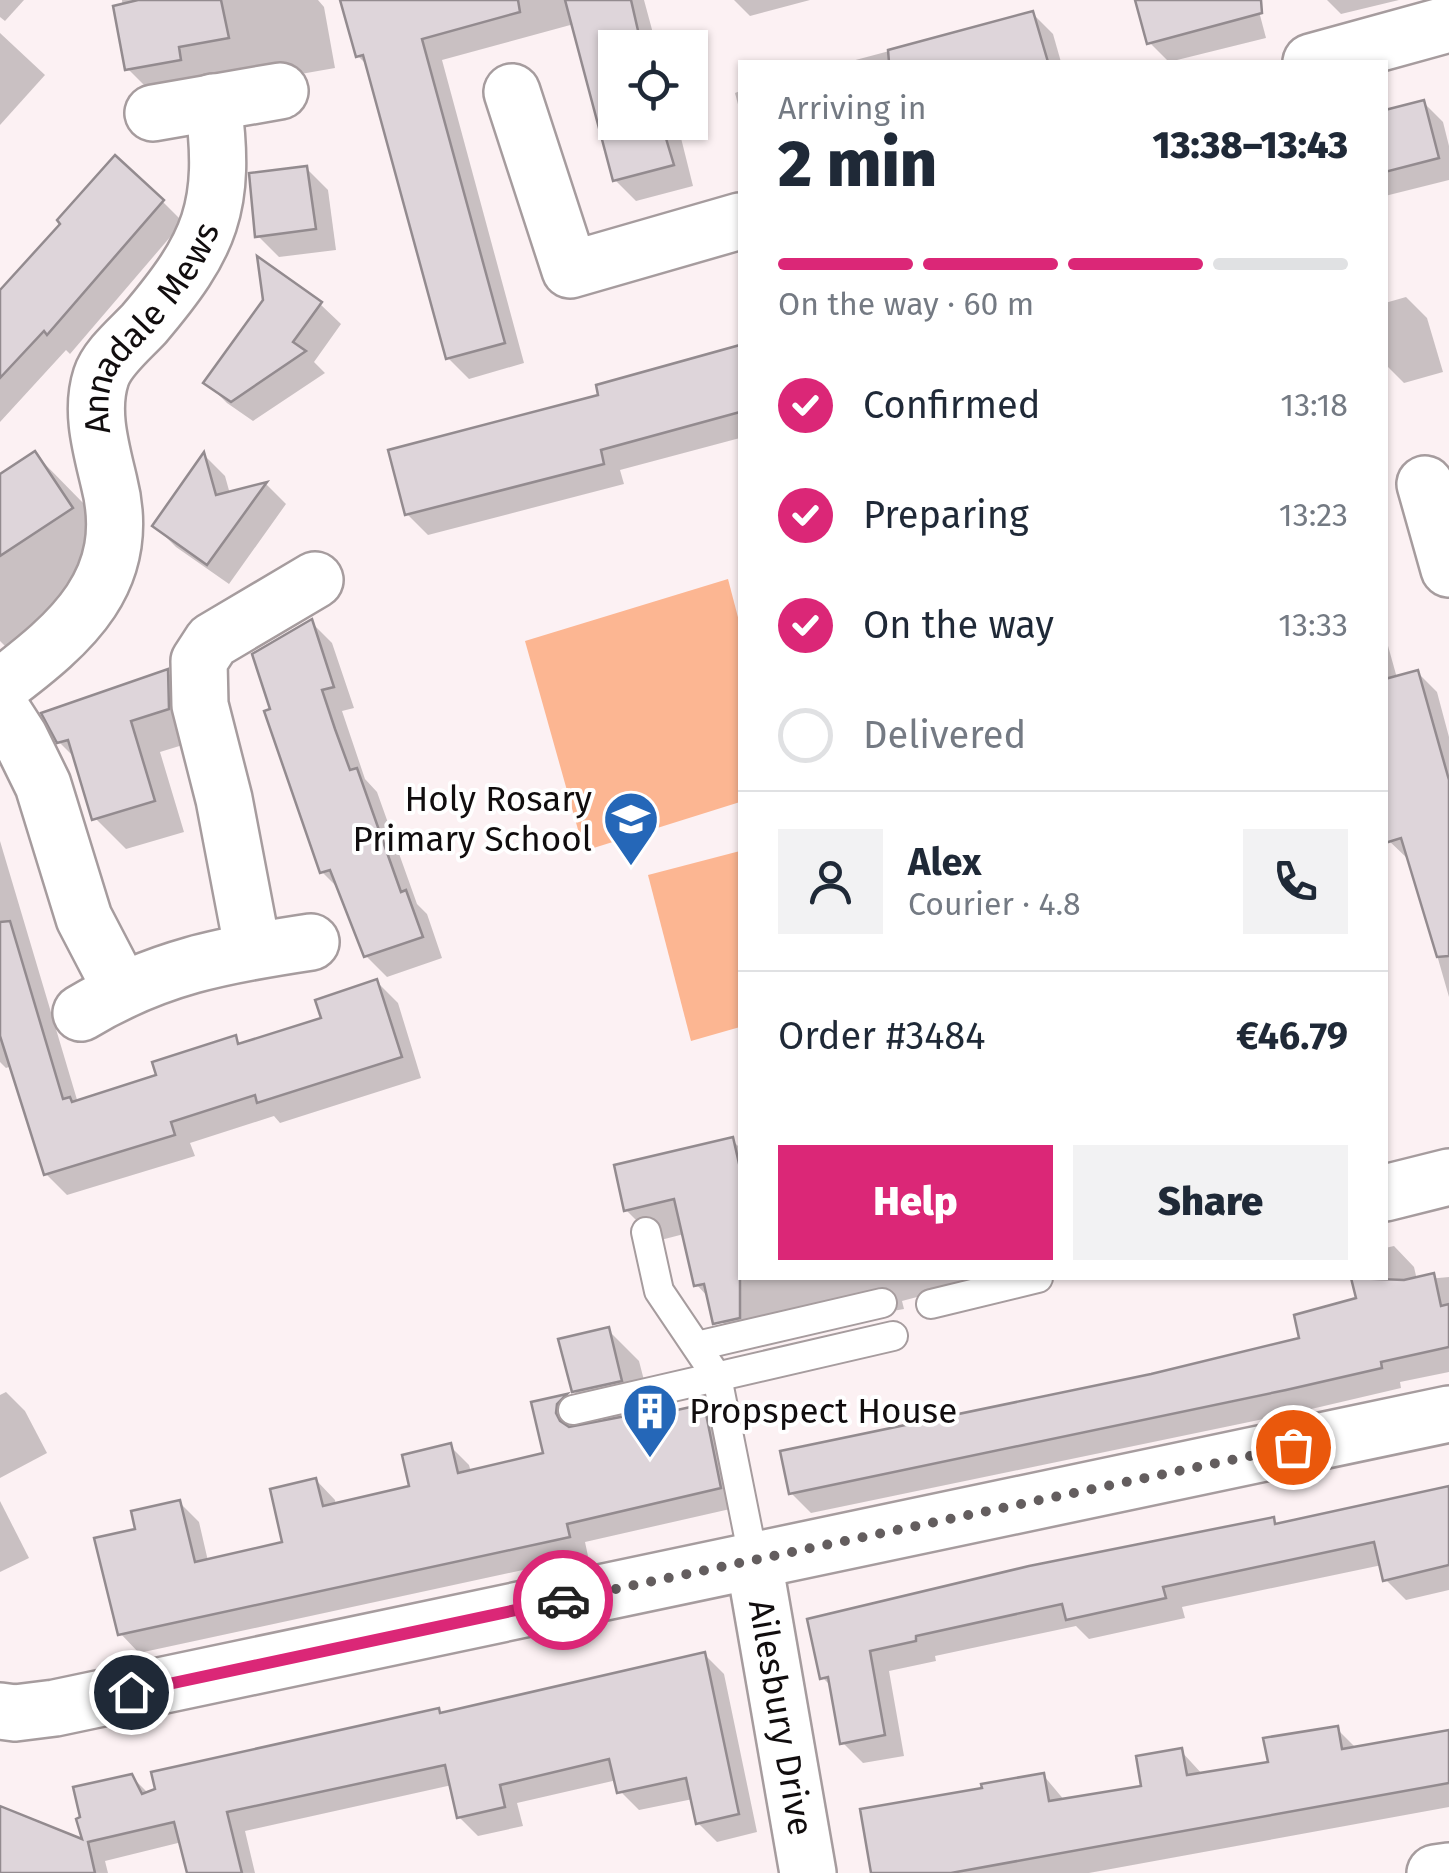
<!DOCTYPE html>
<html lang="en">
<head>
<meta charset="utf-8">
<style>
	body { margin:0; font-family:"Fira Sans",sans-serif; background:#f2f2f3; color:#1f2937; height:100vh; display:flex; flex-direction:column; font-size:38px; white-space:nowrap }
	* { box-sizing:border-box; margin:0 }
	p { font-size:32px; color:#747a83 }
	.icon { flex:none; width:55px; height:55px; fill:none; stroke:currentColor; stroke-width:2; stroke-linecap:round; stroke-linejoin:round }
	.map { position:relative; flex:1; overflow:hidden }
	.drawer { position:absolute; left:738px; top:60px; width:650px; height:1220px; display:flex; flex-direction:column; background:#fff; border-radius:0px; box-shadow:0 2px 8px #0004 }
	.drawer>* { flex:none }
	.fabs { position:absolute; left:598px; top:30px; display:grid; gap:20px }
	.fabs a { display:grid; place-items:center; width:110px; height:110px; border-radius:0px; background:#fff; box-shadow:0 2px 8px #0004; font-size:50px }
	.pin { position:absolute; display:grid; place-items:center; width:85px; height:85px; color:#fff; margin:-42px; border:5px solid #fff; border-radius:50%; box-shadow:0 2px 10px #0007 }
	.courier { position:absolute; display:grid; place-items:center; width:100px; height:100px; margin:-50px; border:8px solid #db2777; border-radius:50%; background:#fff; color:#222; box-shadow:0 2px 12px #0007 }
	.overview em { font-style:normal; font-weight:800 }
	.overview div { display:flex; flex-direction:column-reverse }
	.overview { display:flex; align-items:center; justify-content:space-between; height:170px; padding:0 40px }
	h1 { font-size:65px; font-weight:800; line-height:75px }
	.bar { display:grid; grid-template-columns:repeat(4,1fr); gap:15px 10px; align-content:center; height:120px; padding:0 40px }
	.bar i { height:12px; border-radius:8px; background:#e0e1e3 }
	.bar .active { background:#db2777 }
	.bar p { grid-column:span 4 }
	.line { display:flex; align-items:center; gap:25px; padding:0 40px; border-top:2px solid #e0e1e3 }
	.line div { flex:1 }
	.round { display:grid; place-items:center; flex:none; width:105px; height:105px; border-radius:0px; background:#f2f2f3 }
	ol { padding:0 40px; list-style:none }
	li { display:flex; align-items:center; gap:30px; height:110px }
	li p { margin-inline-start:auto }
	li .icon { padding:10px; border-radius:50%; background:#db2777; color:#fff; stroke-width:4 }
	li:last-child { color:#747a83 }
	li i { width:55px; height:55px; border:5px solid #e0e1e3; border-radius:50% }
	.cta { display:flex; gap:20px; margin-top:auto; padding:20px 40px }
	.cta a { flex:1; height:115px; border-radius:0px; background:#db2777; color:#fff; font-size:40px; font-weight:800; line-height:115px; text-align:center }
	.cta a+a { background:#f2f2f3; color:#1f2937 }
	.map>svg:first-child { display:block }
	.green { fill:#fcb692 }
	.shadow { fill:#0003 }
	.building { fill:#ded5da; stroke:#938b8f; stroke-width:2.5 }
	.lines { fill:none; stroke-linecap:round; stroke-linejoin:round }
	.lane-casing { stroke:#a69c9e; stroke-width:32 }
	.street-casing { stroke:#a69c9e; stroke-width:60 }
	.lane { stroke:#fff; stroke-width:28 }
	.street { stroke:#fff; stroke-width:55 }
	.done { stroke:#635d5e; stroke-width:10; stroke-dasharray:0 18 }
	.route { stroke:#db2777; stroke-width:12 }
	.labels { text-anchor:middle; stroke-width:8; stroke-linejoin:round; paint-order:stroke }
	.street-label { font-size:35px; fill:#110d0e; stroke:#fff }
	.poi-label { font-size:35px; fill:#110d0e; stroke:#fff; text-anchor:end }
</style>
</head>
<body>
<div class="map">
<svg width="1449" height="1873" viewBox="0 0 1449 1873">
	<rect width="100%" height="100%" fill="#fcf1f3"/>
	<g class="green">
		<path d="M728 579 740 625V802L584 851 525 641Z"/>
		<path d="M740 851V1027L691 1041 648 875Z"/>
	</g>
	<g class="shadow">
		<path d="M0 0H24L5 21 0 17Z"/>
		<path d="M122 0H318L324 7 335 68 278 78 180 121 127 68Z"/>
		<path d="M343 0H644L657 48H615V122H677L693 186 636 201 615 180 574 24 442 60 524 363 469 379 448 358 369 67 358 56Z"/>
		<path d="M734 0H810L750 16Z"/>
		<path d="M1138 0H1256L1266 38 1169 62 1149 42Z"/>
		<path d="M1327 0H1399L1341 14Z"/>
		<path d="M1032 13 1053 34 1061 62H848Z"/>
		<path d="M0 33 45 75 0 125Z"/>
		<path d="M740 91V112L735 93Z"/>
		<path d="M1423 102 1443 122 1449 146V180L1385 196V112Z"/>
		<path d="M307 169 328 190 336 250 279 257 258 236Z"/>
		<path d="M162 201 183 222 70 354 66 350 0 422V294Z"/>
		<path d="M1406 297 1427 318 1443 372 1404 383 1385 364V303Z"/>
		<path d="M265 300 320 304 341 324 314 362 325 373 253 421 227 403 206 382Z"/>
		<path d="M740 348V438L620 470 624 484 428 535 407 514 602 397Z"/>
		<path d="M35 454 87 507 123 561 17 658 0 641V477Z"/>
		<path d="M205 456 225 476 230 494 266 484 286 504 229 584 176 547 155 526Z"/>
		<path d="M311 622 332 643 354 708 342 711 365 779 377 792 417 904 427 914 442 958 387 977 366 956 340 890 322 872 273 710Z"/>
		<path d="M1385 635 1397 678 1417 672 1437 692 1449 737V997L1410 861 1385 837Z"/>
		<path d="M167 672 198 703 199 740 160 752 184 832 126 849 95 818 76 759 59 742Z"/>
		<path d="M0 841 78 1103 159 1077 235 1038 242 1045 324 1019 377 982 398 1003 421 1078 280 1123 274 1116 190 1143 195 1156 67 1195 46 1174 12 1066 6 1068 0 1062Z"/>
		<path d="M732 1140 740 1148V1278H989L902 1301 904 1309 826 1323 744 1344 713 1313 709 1298 696 1284 684 1234 657 1241 626 1210Z"/>
		<path d="M1394 1246 1414 1267 1417 1280 1449 1277V1372L1400 1382 1401 1388 1307 1410 811 1513 791 1493 1152 1377 1302 1339 1359 1300 1354 1278H1385V1248Z"/>
		<path d="M608 1330 639 1361 652 1411 629 1416 635 1422 704 1406 723 1426 739 1507 585 1542 588 1556 139 1653 120 1633 138 1531 180 1503 199 1522 208 1561 285 1543 316 1480 335 1500 336 1506 412 1488 450 1446 469 1465 471 1472 546 1455 534 1404 566 1397 584 1415 575 1424V1430L606 1423 574 1391Z"/>
		<path d="M6 1392 25 1411 47 1453 0 1478V1395Z"/>
		<path d="M1449 1487V1590L1406 1600 1386 1580 1382 1565 1182 1607 1185 1618 1089 1639 1076 1626 935 1656 936 1661 889 1671 904 1756 863 1763 842 1742 833 1688 823 1678 810 1621 1273 1520 1278 1526Z"/>
		<path d="M0 1501 29 1558 0 1572Z"/>
		<path d="M705 1655 724 1674 757 1832 717 1842 698 1823 693 1799 639 1810 620 1791 617 1780 517 1803 523 1826 478 1836 459 1817 452 1785 245 1831 255 1873H190L182 1842 105 1861 108 1873H0V1809L85 1841 131 1776 149 1794 438 1710 443 1715Z"/>
		<path d="M1337 1729 1357 1749 1449 1732V1807L1089 1873H874L984 1790 1044 1776 1065 1801 1144 1788 1181 1751 1203 1775 1270 1764Z"/>
	</g>
	<g class="building">
		<path d="M138 0H221L229 38 179 47 181 60 125 70 113 6Z"/>
		<path d="M340 0H518L520 12 422 39 505 343 446 359 363 55 356 57Z"/>
		<path d="M565 0H631L642 48H615V122H661L674 165 613 181Z"/>
		<path d="M1135 0H1261L1262 13 1147 44Z"/>
		<path d="M1033 11 1048 62H889L888 50Z"/>
		<path d="M1424 100 1439 158 1385 172V110Z"/>
		<path d="M115 155 164 200 47 335 44 331 0 378V290L60 224 57 220Z"/>
		<path d="M307 166 316 229 255 237 249 173Z"/>
		<path d="M257 256 322 302 293 342 306 351 231 402 203 383 263 300Z"/>
		<path d="M740 345V412L601 450 604 464 405 515 388 450 598 395 596 385Z"/>
		<path d="M35 451 73 508 0 556V474Z"/>
		<path d="M204 452 216 495 267 482 207 565 152 526Z"/>
		<path d="M312 619 334 687 322 690 335 729 350 770 357 768 401 892 406 890 423 937 364 957 330 870 320 873 264 711 270 709 252 654Z"/>
		<path d="M168 669 169 709 131 721 155 801 92 820 68 740 57 743 41 713Z"/>
		<path d="M1418 670 1449 780V956L1437 957 1401 838 1385 843V679Z"/>
		<path d="M10 921 63 1099 70 1097 72 1102 156 1075 152 1062 236 1035 238 1044 321 1018 315 1000 377 979 402 1057 257 1103 255 1095 171 1122 175 1135 44 1175 0 1036V922Z"/>
		<path d="M733 1137 740 1168V1318L713 1324 704 1284 694 1286 674 1199 624 1211 614 1165Z"/>
		<path d="M1434 1273 1441 1306 1449 1304V1347L1381 1362 1382 1368 1286 1390 789 1494 780 1451 1151 1374 1299 1338 1294 1315 1356 1298 1351 1278 1404 1280Z"/>
		<path d="M609 1327 622 1381 572 1392 558 1339Z"/>
		<path d="M567 1394 557 1404 556 1413 560 1421 569 1427 631 1415 632 1420 704 1404 721 1488 567 1524 570 1537 118 1635 94 1538 135 1529 131 1511 180 1500 195 1562 282 1542 270 1489 316 1478 323 1506 409 1486 402 1455 451 1443 458 1473 543 1453 531 1402Z"/>
		<path d="M1449 1486V1565L1383 1581 1374 1542 1163 1587 1166 1598 1066 1620 1062 1604 916 1636V1641L870 1651 885 1735 840 1744 828 1677 820 1679 807 1619 1029 1566 1274 1517 1275 1524Z"/>
		<path d="M705 1652 739 1814 696 1824 686 1778 617 1793 609 1759 500 1785 505 1807 457 1818 445 1765 227 1812 242 1873H187L174 1822 88 1842 95 1873H0V1806L82 1839 76 1819 80 1817 73 1787 132 1774 142 1794 155 1789 151 1772 439 1708 440 1713Z"/>
		<path d="M1338 1726 1342 1749 1449 1730V1783L951 1873H871L860 1809 982 1788 981 1784 1044 1773 1049 1801 1141 1786 1136 1756 1182 1748 1187 1775 1268 1762 1263 1738Z"/>
	</g>
	<g class="lines">
		<g class="lane-casing">
			<g id="lane">
				<path d="M646 1232 659 1291 717 1377 754 1562"/>
				<path d="M931 1304 1038 1278"/>
				<path d="M697 1346 882 1303"/>
				<path d="M573 1410 893 1336"/>
			</g>
		</g>
		<g class="street-casing">
			<g id="street">
				<path d="M1311 62 1449 24"/>
				<path d="M512 92 570 270 740 221"/>
				<path d="M153 113 280 91"/>
				<path d="M1425 484 1449 569"/>
				<path id="s1" d="M0 687C72 633 134 580 109 482 101 448 90 411 101 377 107 358 130 339 144 324 211 245 227 207 213 102"/>
				<path d="M0 707 20 738 43 785 84 918 121 989"/>
				<path d="M253 951 224 799 200 705 199 661 212 641 315 580"/>
				<path d="M81 1013C157 967 224 955 311 942"/>
				<path d="M1385 1193 1449 1177"/>
				<path id="s2" d="M754 1562 808 1873"/>
				<path d="M0 1711 15 1713 55 1708 1449 1414"/>
				<path d="M1435 1873 1449 1871"/>
			</g>
		</g>
		<use href="#lane" class="lane"/>
		<use href="#street" class="street"/>
	</g>
	<g class="lines">
		<path class="done" d="M563 1600 1293 1447"/>
		<path class="route" d="M131 1692 563 1600"/>
	</g>
	<defs>
		<g id="school-pin" transform="scale(2.875)"><path d="M0 17L-7.5 6A9.5 9.5 0 1 1 7.5 6Z" fill="#2567b8" stroke="#fff"/><path d="M0-5L7-2L0 1L-7-2ZM-4 1L0 2.5L4 1V4Q0 6-4 4Z" fill="#fff"/></g>
		<g id="building-pin" transform="scale(2.875)"><path d="M0 17L-7.5 6A9.5 9.5 0 1 1 7.5 6Z" fill="#2567b8" stroke="#fff"/><path d="M-4-6H4V6H1V3H-1V6H-4ZM-2.5-4.3h1.7v1.8h-1.7ZM.8-4.3h1.7v1.8H.8ZM-2.5-1h1.7V.8h-1.7ZM.8-1h1.7V.8H.8Z" fill="#fff"/></g>
	</defs>
	<g fill-rule="evenodd">
		<use href="#school-pin" x="631" y="819"/>
		<use href="#building-pin" x="650" y="1411"/>
	</g>
	<g class="labels">
		<g class="street-label">
			<text dy="12" stroke="none"><textPath href="#s1" startOffset="422">Annadale Mews</textPath></text>
			<text dy="12" stroke="none"><textPath href="#s2" startOffset="158">Ailesbury Drive</textPath></text>
		</g>
		<g class="poi-label">
			<text x="592" y="811">Holy Rosary<tspan x="592" dy="40">Primary School</tspan></text>
			<text x="689" y="1423" text-anchor="start">Propspect House</text>
		</g>
	</g>
</svg>
<div class="fabs">
<a><svg class="icon" aria-label="locate" viewBox="0 0 24 24"><circle cx="12" cy="12" r="6"/><path d="M12 2v4M12 18v4M2 12h4M18 12h4"/></svg></a>
</div>
<div class="pin" style="left:1293px;top:1447px;background:#ea580c"><svg class="icon" aria-label="bag" viewBox="0 0 24 24"><path d="M5 8h14l-1 12H6zM9 8a3 3 0 0 1 6 0"/></svg></div>
<div class="pin" style="left:131px;top:1692px;background:#1f2937"><svg class="icon" aria-label="home" viewBox="0 0 24 24"><path d="M3 11l9-7 9 7M6 9v11h12V9"/></svg></div>
<div class="courier" style="left:563px;top:1600px"><svg class="icon" aria-label="car" viewBox="0 0 24 24"><path d="M5 17H2v-5l4-1 3-4h7l3 4 3 1v5h-3M9 17h6M6 11h13"/><circle cx="7" cy="17" r="2"/><circle cx="17" cy="17" r="2"/></svg></div>
<section class="drawer">
<div class="overview"><div><h1>2 min</h1><p>Arriving in</p></div><em>13:38–13:43</em></div>
<div class="bar"><i class="active"></i><i class="active"></i><i class="active"></i><i></i><p>On the way · 60 m</p></div>
<ol>
<li><svg class="icon" aria-label="check" viewBox="0 0 24 24"><path d="M5 12l5 5 9-10"/></svg>Confirmed<p>13:18</p></li>
<li><svg class="icon" aria-label="check" viewBox="0 0 24 24"><path d="M5 12l5 5 9-10"/></svg>Preparing<p>13:23</p></li>
<li><svg class="icon" aria-label="check" viewBox="0 0 24 24"><path d="M5 12l5 5 9-10"/></svg>On the way<p>13:33</p></li>
<li><i></i>Delivered</li>
</ol>
<div class="line" style="height:180px"><a class="round"><svg class="icon" aria-label="person" viewBox="0 0 24 24"><circle cx="12" cy="8" r="4"/><path d="M4 21q1-7 8-7t8 7"/></svg></a><div><b>Alex</b><p>Courier · 4.8</p></div><a class="round"><svg class="icon" aria-label="phone" viewBox="0 0 24 24"><path d="M5 4h4l2 5-3 2q2 4 5 5l2-3 5 2v4C11 20 4 13 5 4z"/></svg></a></div>
<div class="line" style="height:130px"><div>Order #3484</div><b>€46.79</b></div>
<div class="cta"><a>Help</a><a>Share</a></div>
</section>
</div>
</body>
</html>
